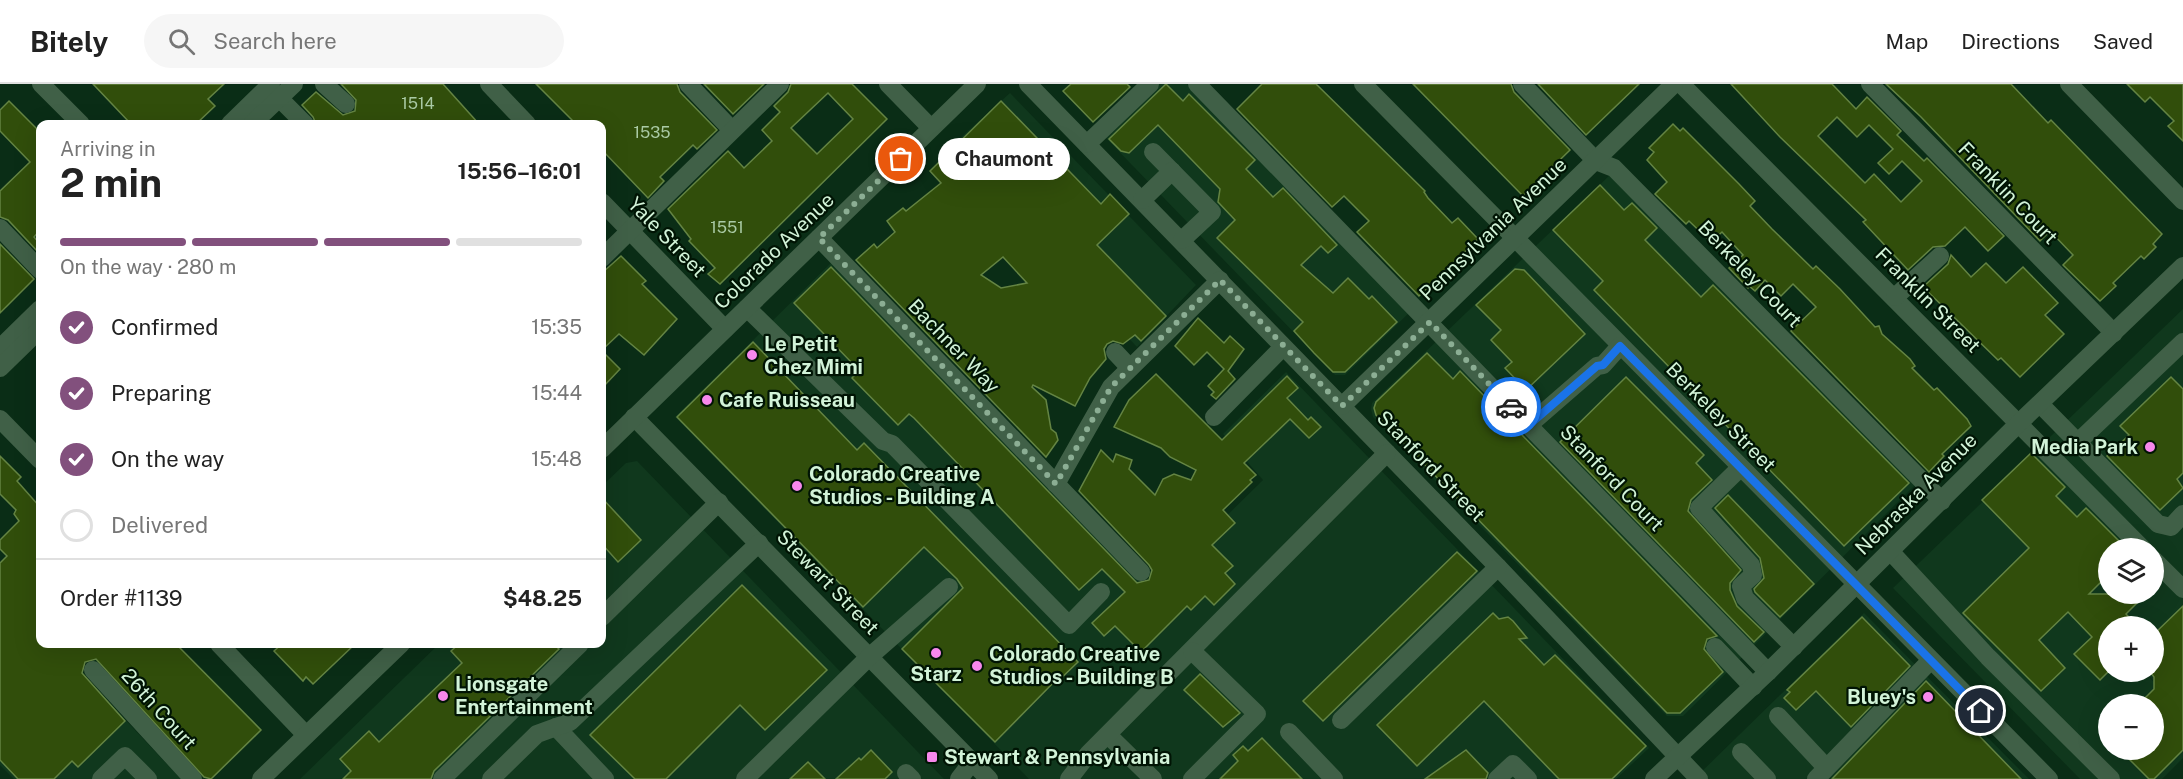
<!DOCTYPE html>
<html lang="en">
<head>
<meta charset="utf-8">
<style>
	body { margin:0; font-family:"Public Sans",sans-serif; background:#f6f6f6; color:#222; height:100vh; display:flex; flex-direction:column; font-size:22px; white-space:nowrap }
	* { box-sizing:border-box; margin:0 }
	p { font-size:20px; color:#767676 }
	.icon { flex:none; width:33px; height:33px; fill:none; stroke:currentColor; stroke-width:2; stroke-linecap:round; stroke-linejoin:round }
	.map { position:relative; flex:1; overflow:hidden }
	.details { position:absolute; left:36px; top:36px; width:570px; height:528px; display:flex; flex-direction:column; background:#fff; border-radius:12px; box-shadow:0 6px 24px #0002 }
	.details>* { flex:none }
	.tools { position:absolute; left:2098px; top:454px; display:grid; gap:12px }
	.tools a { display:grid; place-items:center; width:66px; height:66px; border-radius:50%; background:#fff; box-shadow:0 6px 24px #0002; font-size:30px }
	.pin { position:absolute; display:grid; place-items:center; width:51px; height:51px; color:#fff; margin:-26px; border:3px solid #fff; border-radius:50%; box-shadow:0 2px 6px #0007 }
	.courier { position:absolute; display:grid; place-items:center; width:60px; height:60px; margin:-30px; border:4px solid #1a73e8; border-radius:50%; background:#fff; color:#222; box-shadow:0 2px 8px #0007 }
	.bubble { position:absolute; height:42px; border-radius:21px; background:#fff; box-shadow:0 6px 24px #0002; font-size:20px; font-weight:700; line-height:42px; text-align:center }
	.head em { font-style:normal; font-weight:700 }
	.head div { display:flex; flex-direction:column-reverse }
	.head { display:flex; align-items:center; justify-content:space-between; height:102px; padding:0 24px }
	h1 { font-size:39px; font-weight:700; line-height:45px }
	.bar { display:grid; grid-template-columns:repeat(4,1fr); gap:9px 6px; align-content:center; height:72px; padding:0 24px }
	.bar i { height:8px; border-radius:4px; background:#e0e0e0 }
	.bar .selected { background:#82507d }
	.bar p { grid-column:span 4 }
	.line { display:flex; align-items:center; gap:15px; padding:0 24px; border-top:2px solid #e0e0e0 }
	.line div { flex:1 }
	ol { padding:0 24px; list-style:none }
	li { display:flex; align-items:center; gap:18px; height:66px }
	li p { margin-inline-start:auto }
	li .icon { padding:6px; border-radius:50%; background:#82507d; color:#fff; stroke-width:4 }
	li:last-child { color:#767676 }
	li i { width:33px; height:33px; border:3px solid #e0e0e0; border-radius:50% }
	header { display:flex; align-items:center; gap:36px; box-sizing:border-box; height:84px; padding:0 30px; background:#fff; border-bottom:2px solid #e0e0e0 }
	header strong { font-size:28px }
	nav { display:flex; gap:33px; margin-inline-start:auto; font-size:21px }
	.search { width:420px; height:54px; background:#f6f6f6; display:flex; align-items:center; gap:15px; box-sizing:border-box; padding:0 21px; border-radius:33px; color:#767676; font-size:22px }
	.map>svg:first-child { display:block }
	.built { fill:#10381d; fill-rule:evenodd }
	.building { fill:#314e0b; stroke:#648443; stroke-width:1.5; fill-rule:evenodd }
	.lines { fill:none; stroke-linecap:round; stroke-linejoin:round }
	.minor { stroke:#406047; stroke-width:18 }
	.done { stroke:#8cae94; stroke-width:6; stroke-dasharray:0 10.8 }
	.route { stroke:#1a73e8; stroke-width:8 }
	.poi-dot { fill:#f788ec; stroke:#001404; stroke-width:2 }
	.labels { text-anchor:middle; stroke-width:4.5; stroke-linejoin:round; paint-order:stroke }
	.number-label { font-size:16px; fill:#aacaa5 }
	.street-label { font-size:20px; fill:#d2f3d8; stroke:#001404 }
	.poi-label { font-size:20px; font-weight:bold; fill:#d2f3d8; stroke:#001404; text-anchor:start }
</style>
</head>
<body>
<header>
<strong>Bitely</strong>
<div class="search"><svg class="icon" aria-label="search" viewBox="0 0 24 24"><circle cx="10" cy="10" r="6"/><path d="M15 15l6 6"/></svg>Search here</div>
<nav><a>Map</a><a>Directions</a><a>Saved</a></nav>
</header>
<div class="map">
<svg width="2183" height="695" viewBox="0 0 2183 695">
	<rect width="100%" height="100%" fill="#0a2d16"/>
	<g class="built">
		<path d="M1156 0H1187L1411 227 1345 291H1335L1103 51Z"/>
		<path d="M1010 9 1196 201 1137 263 948 65Z"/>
		<path d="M1611 90 1917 399 1683 632H1667L1373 333 1371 325 1372 319Z"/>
		<path d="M833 177 1151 506 1263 396 1223 350 1286 288 1649 664 1616 695H1029L675 333Z"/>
		<path d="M2183 225V674L2162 695H2080L1893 504ZM2109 465H2154V510H2109ZM2109 543H2154V588H2146L2156 600 2144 588H2109ZM2109 621H2154V666H2109Z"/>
		<path d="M637 377 944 695H300L439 560H602V402L626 379Z"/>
		<path d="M0 523 46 568 55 561 181 695H14L0 681Z"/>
		<path d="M1864 529 2029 695H1694Z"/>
	</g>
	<g class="building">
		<path d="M93 0H224L208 15 215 22 196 40H131Z"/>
		<path d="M341 0H443L479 40H316L313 33 302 21 316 8 343 31 355 27 356 16Z"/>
		<path d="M536 0H677L680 8 717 46 697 65 693 61 660 93 664 97 648 114 602 66V40H576Z"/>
		<path d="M704 0H764L733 30Z"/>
		<path d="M791 0H852L887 35 720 200 708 190 715 184 689 157 691 155 668 125 728 67 744 84 772 57 762 46 780 28 774 22 788 8ZM828 9 853 35 817 70 791 44Z"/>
		<path d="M1071 0H1127L1130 3 1093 38 1063 7Z"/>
		<path d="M1166 0 1183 17 1189 10 1255 76 1246 85 1273 113 1283 104 1337 161 1328 169 1321 162 1301 181 1333 209 1348 194 1369 215 1372 212 1397 238 1345 288H1333L1314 269 1294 247 1303 238 1217 154 1235 136 1218 118 1220 105 1158 41 1129 69 1121 67 1109 55Z"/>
		<path d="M1262 0H1316L1425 107 1424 108 1428 114 1452 139 1458 134 1478 155 1419 212 1357 148 1369 137 1344 112 1332 123 1237 25Z"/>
		<path d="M1413 0H1511L1514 8 1570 66 1523 112Z"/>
		<path d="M1538 0H1639L1586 51Z"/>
		<path d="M1731 0H1832L1856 25 1867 13 1901 47 1897 51 1924 77 1927 74 2004 152 1988 167 1965 143 1945 162 1933 163 1908 186 1863 138 1866 136 1780 53ZM1837 33 1857 53 1869 41 1893 65 1878 79 1889 90 1902 77 1922 97 1901 118 1874 90 1865 99 1818 52Z"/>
		<path d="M1886 0H2011L2048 39 2051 36 2162 150 2153 160 2156 163 2144 175 2141 172 2113 199 2116 202 2100 217 2063 181 2073 171 2050 147 2040 157 1921 33Z"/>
		<path d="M2127 0H2183V57L2168 42 2174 37 2150 13 2145 18Z"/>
		<path d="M9 17 40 48V146L34 153 40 160V170L8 136 0 133V107L30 78 0 47V26Z"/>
		<path d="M1001 17 1101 120 1110 110 1129 130 1097 161 1166 232 1141 257 1135 251 1123 260 1113 257 1107 260 1104 265 1106 275 1090 294 1075 322 1033 301 1032 303 1046 316 1051 345 1056 349 1058 356 1046 373 856 176 874 160 877 164 895 148 887 137 903 124 906 127 941 99 930 87ZM1003 173 1027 199 1001 204 981 191Z"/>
		<path d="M1673 40 1680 47 1683 44 1739 100 1755 117 1750 122 1772 145 1813 185 1816 182 1840 205 1875 243 1879 242 1882 250 1910 275 1915 282 1912 284 1934 306 1937 304 1967 335 1971 342 1942 370 1944 372 1929 388 1791 247 1816 223 1793 200 1781 212 1765 196 1755 207 1749 202 1748 204 1729 184 1743 171 1722 148 1711 158 1689 137 1686 140 1655 110 1667 98 1647 76 1654 68 1649 64Z"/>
		<path d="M1600 101 1624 126 1632 119 1657 144 1645 156 1701 213 1713 201 1909 399 1844 462 1594 206 1603 197 1553 146Z"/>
		<path d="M0 160 34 195 0 229Z"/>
		<path d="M1951 171 1971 193 1986 179 2006 199 2023 183 2058 219 2045 231 2064 250 2020 293 2001 274 1998 276 1923 203 1948 180Z"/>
		<path d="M621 172 646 197 642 200 677 235 644 271 619 250 602 266V189Z"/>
		<path d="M831 183 1137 499 1149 496 1152 486 1149 481 1079 407 1101 366 1113 378 1116 370 1132 376 1129 385 1155 411 1163 395 1174 390 1191 396 1196 386 1170 373 1161 364 1114 343 1129 316 1156 290 1222 356 1287 292 1298 304 1287 314 1308 336 1311 333 1321 343 1309 354 1290 335 1244 379 1256 391 1250 396 1252 398 1223 426 1235 439 1212 461 1233 482 1225 489 1235 500 1214 521 1205 512 1191 526 1187 522 1141 568 1115 542 1104 552 1092 539 1125 508 1102 485 1079 506 914 334 909 330 898 341 852 294 857 289 851 283 853 280 794 219Z"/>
		<path d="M1515 185 1524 186 1585 250 1526 306 1505 284 1512 278 1491 256 1501 246 1476 221Z"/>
		<path d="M1198 234 1224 259 1230 252 1244 265 1228 287 1235 295 1216 315 1211 311 1214 308 1208 302 1224 285 1207 268 1194 281 1175 262Z"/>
		<path d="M753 258 857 366 864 359 1078 578 1056 599 1055 597 995 658 902 565 963 504 957 495 924 463 863 523 677 333Z"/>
		<path d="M602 267 620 285 602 304Z"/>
		<path d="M1427 269 1453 295 1460 287 1717 552 1707 555 1704 565 1723 588 1680 629H1667L1376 331 1374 324 1376 318Z"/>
		<path d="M1626 293 1704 371 1696 379 1712 396 1691 416 1688 427 1741 486 1730 499V506L1737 522 1764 548 1754 558 1560 358Z"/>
		<path d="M2171 293 2183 305V389L2177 395 2183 404 2160 426 2107 372 2129 351 2120 342Z"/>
		<path d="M2031 369 2065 403 2056 412 2077 433 2086 424 2127 465H2109V490L2089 510H2146L2126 530 2138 543H2109V587L2100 596 2074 570 2092 553 2068 528 2039 556 2065 584 2041 607 1963 529 2029 464 1982 416Z"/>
		<path d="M0 372 21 393 17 397 40 423V560H176L261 646 211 695 204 693 96 575 85 578 82 589 125 637 78 683 72 677 54 695H18L0 676V479L7 472 0 465V456L19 437 14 430 16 426 0 410Z"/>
		<path d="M1728 411 1814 500 1780 533 1755 508 1754 505 1764 494 1760 474 1715 424Z"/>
		<path d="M602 414 641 456 618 478 602 460Z"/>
		<path d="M1457 468 1477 487 1323 637 1303 617Z"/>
		<path d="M742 501 827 586 765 646 740 621 666 695H635L590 651Z"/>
		<path d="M2183 522V666L2154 695H2149L2120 666H2154V621H2138L2154 605V593L2151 589 2154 588V550Z"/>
		<path d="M1493 529 1499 535 1508 533 1513 537 1527 554 1519 555 1544 581 1555 571 1646 662 1612 695H1559L1484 617 1417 682 1377 641Z"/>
		<path d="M1862 533 1910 582 1851 643 1816 607 1796 626 1784 614 1790 608 1787 606Z"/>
		<path d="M282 560H355L313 600 306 593 303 597 274 567Z"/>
		<path d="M459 560H553L559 565 434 687 431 695H343L351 687 340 675 369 647 379 658 462 579 451 567Z"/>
		<path d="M1200 590 1240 629 1223 643 1184 606Z"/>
		<path d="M1926 597 2021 695H1832Z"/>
		<path d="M1262 654 1302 695H1220L1238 677 1233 671 1243 662 1248 667Z"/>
		<path d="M871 666 892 688 885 695H836L859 674 861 676Z"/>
		<path d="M1466 666 1488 689 1486 695H1425Z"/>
		<path d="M808 678 825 695H790Z"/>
	</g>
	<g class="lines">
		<g class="minor">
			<path d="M41 0 81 40"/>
			<path d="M324 0 346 20"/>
			<path d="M489 0 527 40"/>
			<path d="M688 0 732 46"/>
			<path d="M888 0 931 44"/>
			<path d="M1028 0 1498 483 1699 695"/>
			<path d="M1197 0 1768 588"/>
			<path d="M1363 0 2049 695"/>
			<path d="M1522 0 1596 77 1614 84 1942 417"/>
			<path d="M1681 0 2143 465"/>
			<path d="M1870 0 2114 249"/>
			<path d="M2069 0 2183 117"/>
			<path d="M270 5 305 40"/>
			<path d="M230 40 271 0"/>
			<path d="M252 40 294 0"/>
			<path d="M1087 60 1150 0"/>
			<path d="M1153 68 1212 128 1182 156"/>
			<path d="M1142 116 1172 87"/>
			<path d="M602 118 725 245"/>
			<path d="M0 144 40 186"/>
			<path d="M819 154 1141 488"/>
			<path d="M602 174 780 0"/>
			<path d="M1895 213 1940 172"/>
			<path d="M747 224 883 357 892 360 1069 541 1101 508"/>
			<path d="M0 264 40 225"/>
			<path d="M1115 268 1130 284"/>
			<path d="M0 284 40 245"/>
			<path d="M2040 320 2158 440 2171 443 2183 430"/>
			<path d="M1342 322 1674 0"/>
			<path d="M634 333 989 695"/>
			<path d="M1214 333 1283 263"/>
			<path d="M0 335 40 376"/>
			<path d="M1529 341 1597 282 1603 281 1620 262"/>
			<path d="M2078 358 2183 258"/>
			<path d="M602 365 977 0"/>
			<path d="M1740 384 1699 424 1751 481 1753 491 1741 502 1745 514 1794 563"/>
			<path d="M1056 400 1111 303 1220 196"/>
			<path d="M1891 468 1988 573 2111 695"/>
			<path d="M2154 476 2183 505"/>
			<path d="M602 533 719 418"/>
			<path d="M219 560 306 651"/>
			<path d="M1715 563 1753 603"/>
			<path d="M93 586 193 695"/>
			<path d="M1778 632 1821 678"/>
			<path d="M1341 636 1498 483"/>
			<path d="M556 643 605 695"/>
			<path d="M1289 648 1334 695"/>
			<path d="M1108 651 1153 695"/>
			<path d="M1741 668 1767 695"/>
			<path d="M906 689 912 695"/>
			<path d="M101 695 125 672 148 695"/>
			<path d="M261 695 401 560"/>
			<path d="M442 695 580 560"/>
			<path d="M491 695 537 650 570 638 759 459"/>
			<path d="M745 695 869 573 949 503"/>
			<path d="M959 695 972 678"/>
			<path d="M1069 695 1089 669 1387 369"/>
			<path d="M1192 695 1257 630 1192 567"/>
			<path d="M1497 695 1513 680 1528 695"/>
			<path d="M1654 695 1768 588 2018 340 2183 182"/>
			<path d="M1816 695 1930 577"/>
		</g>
	</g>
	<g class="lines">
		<path class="done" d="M901 75 819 154 1056 400 1111 303 1220 196 1342 322 1430 238 1511 323"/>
		<path class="route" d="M1511 323 1529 341 1597 282 1603 281 1620 262 1981 627"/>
	</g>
	<g class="poi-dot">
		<circle cx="752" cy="271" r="6"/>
		<circle cx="707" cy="316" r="6"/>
		<circle cx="2150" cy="363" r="6"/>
		<circle cx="797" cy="402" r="6"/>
		<circle cx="936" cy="569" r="6"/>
		<circle cx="977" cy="582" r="6"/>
		<circle cx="443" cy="612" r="6"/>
		<circle cx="1928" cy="613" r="6"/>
		<rect x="926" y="667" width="12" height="12" rx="3"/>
	</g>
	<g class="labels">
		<g class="number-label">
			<text x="418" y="25">1514</text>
			<text x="652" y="54">1535</text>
			<text x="727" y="149">1551</text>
		</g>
		<g class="street-label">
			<text transform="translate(2008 109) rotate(46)" y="7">Franklin Court</text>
			<text transform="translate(1493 145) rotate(-44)" y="7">Pennsylvania Avenue</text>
			<text transform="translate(667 153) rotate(46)" y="7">Yale Street</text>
			<text transform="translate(774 167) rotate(-44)" y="7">Colorado Avenue</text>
			<text transform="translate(1750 190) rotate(46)" y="7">Berkeley Court</text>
			<text transform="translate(1928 216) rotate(45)" y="7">Franklin Street</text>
			<text transform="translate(954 262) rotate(46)" y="7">Bachner Way</text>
			<text transform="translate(1721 333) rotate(45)" y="7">Berkeley Street</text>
			<text transform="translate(1431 382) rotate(46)" y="7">Stanford Street</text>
			<text transform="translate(1612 394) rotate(46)" y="7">Stanford Court</text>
			<text transform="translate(1916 410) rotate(-45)" y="7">Nebraska Avenue</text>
			<text transform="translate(828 498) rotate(46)" y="7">Stewart Street</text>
			<text transform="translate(159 625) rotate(48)" y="7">26th Court</text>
		</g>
		<g class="poi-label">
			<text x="764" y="267">Le Petit<tspan x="764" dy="23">Chez Mimi</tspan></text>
			<text x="719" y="323">Cafe Ruisseau</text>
			<text x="2138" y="370" text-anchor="end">Media Park</text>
			<text x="809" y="397">Colorado Creative<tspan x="809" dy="23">Studios - Building A</tspan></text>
			<text x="989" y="577">Colorado Creative<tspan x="989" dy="23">Studios - Building B</tspan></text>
			<text x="936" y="597" text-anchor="middle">Starz</text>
			<text x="455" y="607">Lionsgate<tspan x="455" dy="23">Entertainment</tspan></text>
			<text x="1916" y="620" text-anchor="end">Bluey's</text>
			<text x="944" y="680">Stewart &amp; Pennsylvania</text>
		</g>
	</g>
</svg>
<div class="tools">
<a><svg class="icon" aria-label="layers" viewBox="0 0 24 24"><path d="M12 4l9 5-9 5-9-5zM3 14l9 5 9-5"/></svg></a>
<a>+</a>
<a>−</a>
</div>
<div class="pin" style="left:901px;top:75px;background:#ea580c"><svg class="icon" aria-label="bag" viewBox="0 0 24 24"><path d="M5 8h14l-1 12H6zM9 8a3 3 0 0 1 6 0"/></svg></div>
<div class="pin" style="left:1981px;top:627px;background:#1f2937"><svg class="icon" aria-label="home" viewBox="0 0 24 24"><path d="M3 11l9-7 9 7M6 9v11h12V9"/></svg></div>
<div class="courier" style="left:1511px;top:323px"><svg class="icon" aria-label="car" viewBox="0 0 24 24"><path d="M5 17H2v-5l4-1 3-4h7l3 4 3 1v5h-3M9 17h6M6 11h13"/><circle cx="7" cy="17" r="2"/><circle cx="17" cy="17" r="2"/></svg></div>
<div class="bubble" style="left:938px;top:54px;width:132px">Chaumont</div>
<section class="details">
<div class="head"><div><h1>2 min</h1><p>Arriving in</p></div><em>15:56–16:01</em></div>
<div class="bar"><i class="selected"></i><i class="selected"></i><i class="selected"></i><i></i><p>On the way · 280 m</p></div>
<ol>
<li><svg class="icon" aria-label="check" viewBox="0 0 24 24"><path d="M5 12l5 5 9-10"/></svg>Confirmed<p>15:35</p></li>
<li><svg class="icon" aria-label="check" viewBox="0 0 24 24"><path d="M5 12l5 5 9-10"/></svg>Preparing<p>15:44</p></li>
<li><svg class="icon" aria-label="check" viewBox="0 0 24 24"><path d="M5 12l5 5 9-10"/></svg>On the way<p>15:48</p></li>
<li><i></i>Delivered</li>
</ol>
<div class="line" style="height:78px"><div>Order #1139</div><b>$48.25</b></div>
</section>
</div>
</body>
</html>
